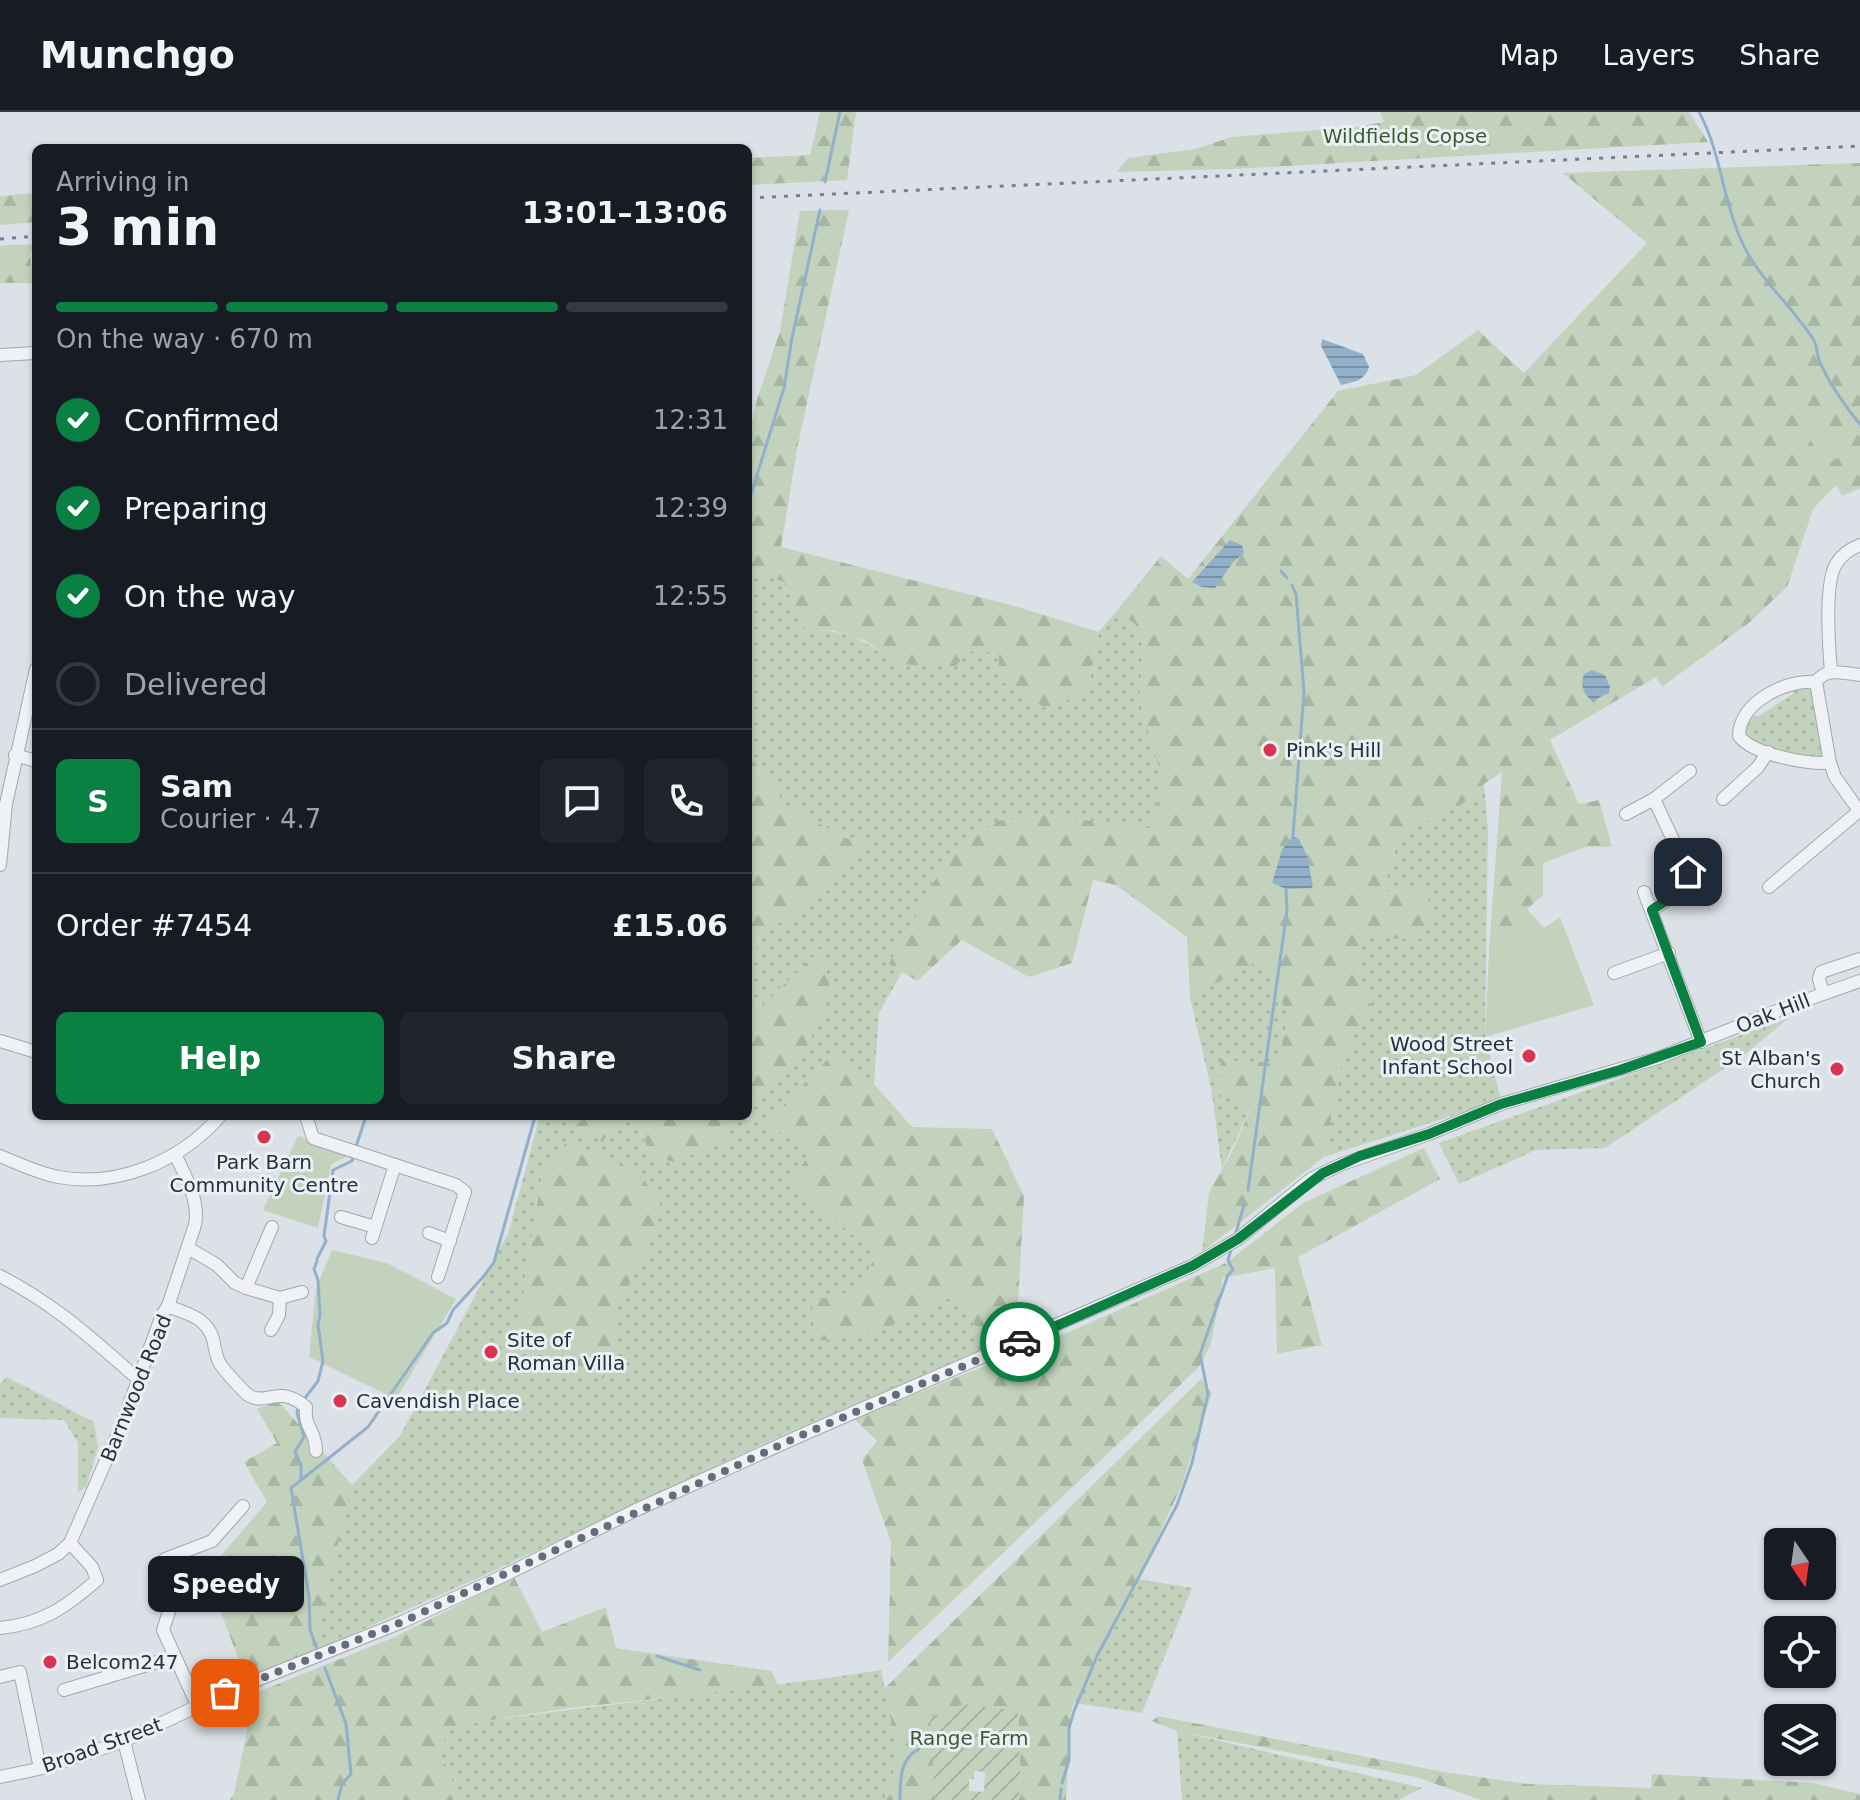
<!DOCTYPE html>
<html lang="en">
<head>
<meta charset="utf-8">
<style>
	body { margin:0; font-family:"DejaVu Sans",sans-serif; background:#20242c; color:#f1f3f6; height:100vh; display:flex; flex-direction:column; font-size:30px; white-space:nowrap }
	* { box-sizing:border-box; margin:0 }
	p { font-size:26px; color:#9ea1a6 }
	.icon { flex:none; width:44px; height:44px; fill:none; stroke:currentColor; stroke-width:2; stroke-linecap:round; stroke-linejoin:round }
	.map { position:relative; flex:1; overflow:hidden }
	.panel { position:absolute; left:32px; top:32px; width:720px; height:976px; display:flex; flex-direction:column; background:#171b24; border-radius:12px; box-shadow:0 2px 6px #0004 }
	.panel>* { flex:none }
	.needle { width:52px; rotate:167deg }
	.buttons { position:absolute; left:1764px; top:1416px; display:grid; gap:16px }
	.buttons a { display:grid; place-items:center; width:72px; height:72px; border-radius:12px; background:#171b24; box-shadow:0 2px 6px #0004; font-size:40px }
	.pin { position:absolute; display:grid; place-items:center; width:68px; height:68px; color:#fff; margin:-34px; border-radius:16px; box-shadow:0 4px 12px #0006 }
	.courier { position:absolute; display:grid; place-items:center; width:80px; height:80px; margin:-40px; border:6px solid #0b8043; border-radius:50%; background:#fff; color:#222; box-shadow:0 2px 10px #0007 }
	.bubble { position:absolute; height:56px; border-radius:12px; background:#171b24; box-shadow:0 2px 6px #0004; font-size:26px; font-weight:600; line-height:56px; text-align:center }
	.headline em { font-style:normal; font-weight:600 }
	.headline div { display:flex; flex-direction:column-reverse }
	.headline { display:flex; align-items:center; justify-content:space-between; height:136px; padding:0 24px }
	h1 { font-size:52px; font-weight:600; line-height:60px }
	.bar { display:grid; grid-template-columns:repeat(4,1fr); gap:12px 8px; align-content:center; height:96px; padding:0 24px }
	.bar i { height:10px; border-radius:6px; background:#363941 }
	.bar .on { background:#0b8043 }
	.bar p { grid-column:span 4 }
	.line { display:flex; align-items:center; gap:20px; padding:0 24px; border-top:2px solid #363941 }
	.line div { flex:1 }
	.round { display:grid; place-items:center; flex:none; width:84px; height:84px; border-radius:12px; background:#20242c }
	ol { padding:0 24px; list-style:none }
	li { display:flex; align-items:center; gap:24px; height:88px }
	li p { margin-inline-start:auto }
	li .icon { padding:8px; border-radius:50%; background:#0b8043; color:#fff; stroke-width:4 }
	li:last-child { color:#9ea1a6 }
	li i { width:44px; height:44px; border:4px solid #363941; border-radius:50% }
	.primary-button { display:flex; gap:16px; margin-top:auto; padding:16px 24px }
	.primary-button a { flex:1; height:92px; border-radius:12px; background:#0b8043; color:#fff; font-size:32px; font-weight:600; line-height:92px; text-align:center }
	.primary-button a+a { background:#20242c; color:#f1f3f6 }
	header { display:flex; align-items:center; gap:48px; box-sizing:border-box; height:112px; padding:0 40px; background:#171b24; border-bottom:2px solid #363941 }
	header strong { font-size:38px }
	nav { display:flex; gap:44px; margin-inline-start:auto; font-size:28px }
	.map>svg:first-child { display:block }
	.grass { fill:url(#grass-dots); fill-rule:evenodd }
	.forest { fill:url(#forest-firs) }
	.park { fill:#c2d2bc }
	.garden { fill:url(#garden-furrows); fill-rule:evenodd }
	.water { fill:url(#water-rules) }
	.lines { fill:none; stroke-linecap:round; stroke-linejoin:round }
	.stream { stroke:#93b0cb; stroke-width:3 }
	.minor-casing { stroke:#a1a8b1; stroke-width:14 }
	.minor { stroke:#eff1f5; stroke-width:12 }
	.rail { stroke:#748092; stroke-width:3; stroke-dasharray:4 8; stroke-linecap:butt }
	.done { stroke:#656d7a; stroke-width:8; stroke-dasharray:0 14.4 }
	.route { stroke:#0b8043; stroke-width:10 }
	.poi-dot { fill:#d83553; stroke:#ebf0f5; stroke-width:3 }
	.labels { text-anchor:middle; stroke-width:6; stroke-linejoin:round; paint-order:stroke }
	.park-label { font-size:20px; fill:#3a5b31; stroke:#ebf0f5 }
	.poi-label { font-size:20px; fill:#252f3f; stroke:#ebf0f5; text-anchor:start }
	.street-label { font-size:20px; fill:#252f3f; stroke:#ebf0f5 }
</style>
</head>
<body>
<header>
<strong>Munchgo</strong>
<nav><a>Map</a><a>Layers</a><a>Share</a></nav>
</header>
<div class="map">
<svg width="1860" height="1688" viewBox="0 0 1860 1688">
	<defs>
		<pattern id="grass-dots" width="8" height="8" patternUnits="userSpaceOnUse" patternTransform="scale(2)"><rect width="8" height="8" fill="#c2d2bc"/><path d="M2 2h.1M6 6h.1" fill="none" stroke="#a7b5a3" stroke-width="1.8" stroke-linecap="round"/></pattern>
		<pattern id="forest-firs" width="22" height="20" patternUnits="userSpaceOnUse" patternTransform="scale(2)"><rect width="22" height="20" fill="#c2d2bc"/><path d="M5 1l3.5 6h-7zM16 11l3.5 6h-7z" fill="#a7b5a3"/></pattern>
		<pattern id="garden-furrows" width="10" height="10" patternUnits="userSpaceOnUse" patternTransform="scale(2)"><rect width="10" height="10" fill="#c2d2bc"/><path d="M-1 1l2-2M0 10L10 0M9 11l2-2" fill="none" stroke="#a7b5a3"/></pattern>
		<pattern id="water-rules" width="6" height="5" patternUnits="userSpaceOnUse" patternTransform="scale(2)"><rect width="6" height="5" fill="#93b0cb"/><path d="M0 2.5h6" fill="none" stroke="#7890a6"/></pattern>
	</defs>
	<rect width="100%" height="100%" fill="#dce1e7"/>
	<g class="grass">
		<path d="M751 459 784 470 804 517C849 520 860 524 896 552L972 539 999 541 1088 577 1099 520 1119 496 1143 520 1140 590 1162 666 1153 717 1045 703 889 852 902 860 879 901 874 972 834 941 765 1012 814 1039 788 1069 876 1142 860 1177 880 1219 960 1181 986 1237 780 1324 487 1462 312 1540 352 1373 400 1324 508 1122 540 1004H585L577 1013 602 1030 624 1004H634L651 1044 728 1027 724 1004H748V976L760 984 821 837 760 896 748 891V857L762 823 827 779 866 729 845 726 786 693 748 641V462ZM542 1064 653 1125 617 1195 521 1235 525 1165Z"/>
		<path d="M1808 576 1814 582 1824 639 1821 645 1812 648C1798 644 1750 636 1746 622 1744 616 1750 609 1753 604L1757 605 1793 582V577Z"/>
		<path d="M1484 672 1488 718 1485 925 1501 988 1324 1045 1343 942 1371 896 1359 858 1363 825 1423 827 1382 781 1400 722 1462 692Z"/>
		<path d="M1263 846 1288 904 1278 952 1221 948 1253 991 1222 1057 1211 976 1190 885Z"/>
		<path d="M1789 906 1743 944 1605 1036 1536 1038 1459 1072 1439 1031Z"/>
		<path d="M7 1265 94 1310 98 1335 86 1375 78 1380V1331L64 1308 0 1306V1272Z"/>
		<path d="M1138 1467 1192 1476 1142 1601 1075 1591 1077 1581Z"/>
		<path d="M881 1558 899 1643 884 1688H461L439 1637 453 1614C595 1592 738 1580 881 1558Z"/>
		<path d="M1177 1619 1422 1676 1398 1688H1182Z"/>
	</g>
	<g class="forest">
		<path d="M820 0H856L847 68 748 73V46L810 43Z"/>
		<path d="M1380 0H1689L1708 30 1234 57 1117 60 1128 46 1196 37 1231 25 1356 15 1384 10Z"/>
		<path d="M1860 51V376L1842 384 1836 373 1813 397 1787 475 1750 510 1662 575 1656 565 1550 628 1579 692 1599 688 1612 735 1589 734 1543 751V783L1527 797 1544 816 1489 839 1502 660 1484 672 1462 692 1400 722 1382 780 1424 774 1434 805 1423 827 1363 826 1359 858 1371 896 1343 942 1324 1045 1202 1140 1209 1080 1231 1042 1253 992 1217 984 1221 948 1278 951 1288 904 1263 846 1190 885 1187 825 1116 773 1093 768 1072 851 1029 865 962 828 917 869 889 852 950 741 997 709 1045 703 1153 717 1162 666 1140 590 1143 521 1119 496 1161 444 1188 467 1338 279 1416 263 1478 218 1524 261 1647 131 1563 61Z"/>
		<path d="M36 81V110L0 113V84Z"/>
		<path d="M849 98 798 332 781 435 1011 493 1099 520 1088 577 1049 598 999 568V541L972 539 954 555 896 552 866 529 835 519 804 517 784 470 751 459 748 462V329L757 287 780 219 800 99Z"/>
		<path d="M36 132V140L30 141 33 171H0V134Z"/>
		<path d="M748 641 786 693 845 726 867 729 827 779 762 823 748 857Z"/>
		<path d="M822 836 831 883 800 949 760 985 748 976V891L760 896Z"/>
		<path d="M834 941 874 972 912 1015 992 1017 1024 1084 1016 1226 986 1237 960 1181 880 1219 814 1230 812 1189 860 1177 876 1142 788 1069 814 1039 765 1012Z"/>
		<path d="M585 1004H624L602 1030 576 1014Z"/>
		<path d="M634 1004H724L728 1028 675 1050 651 1044Z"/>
		<path d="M567 1029 639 1060 661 1094 653 1125 617 1195 616 1243 603 1267 521 1235 525 1165 542 1064Z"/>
		<path d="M1424 1036 1440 1067 1298 1145 1322 1233 1277 1242 1275 1156 1223 1166 1211 1232 1199 1255 888 1550 891 1430 862 1348 877 1329 854 1307 1071 1219 1226 1151 1303 1091Z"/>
		<path d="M1201 1267 1212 1281 1181 1375 1138 1467 1077 1581 1070 1604 1066 1688H1018L1021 1673 1018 1599 931 1606 935 1688H884L899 1643 884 1577Z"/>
		<path d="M278 1289 352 1373 312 1540 246 1567 206 1461 267 1390 244 1350 277 1331 257 1297Z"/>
		<path d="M514 1465 542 1520 606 1495 616 1536 771 1559 779 1574 570 1596 453 1614 439 1637 461 1688H230L234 1682 247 1618 235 1589 395 1525Z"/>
		<path d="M1158 1604 1444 1660 1528 1672 1651 1676 1652 1662 1812 1671 1860 1682V1688H1481L1416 1665 1177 1619 1152 1609Z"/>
	</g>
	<g class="park">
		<path d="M1825 316 1842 343 1826 353 1809 326Z"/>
		<path d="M1560 805 1594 893 1485 925 1489 839 1544 816Z"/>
		<path d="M298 1024 350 1043 331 1052 318 1116 263 1098Z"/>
		<path d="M332 1138 387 1151 456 1187 396 1287 309 1245 316 1176Z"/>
	</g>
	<path class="garden" d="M963 1592 1018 1599 1021 1673 1018 1688H935L930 1606ZM974 1659 985 1660 984 1680 969 1679V1667H974Z"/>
	<g class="water">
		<path d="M1322 227 1363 242 1369 255C1365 269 1353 270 1341 273L1321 234Z"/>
		<path d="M1230 428 1242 433 1244 441 1233 450 1215 476 1202 475 1192 470Z"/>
		<path d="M1592 558 1605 563 1610 575 1609 581 1598 586 1594 591C1586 584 1579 576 1584 562Z"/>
		<path d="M1293 724 1299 727 1307 744 1313 774 1311 776 1286 777 1272 771 1282 738Z"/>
	</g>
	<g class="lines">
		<g class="stream">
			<path d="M1699 0C1721 40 1722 86 1741 128 1758 167 1791 192 1813 227 1818 234 1816 242 1820 250 1827 268 1847 297 1860 312"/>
			<path d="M825 70 840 0"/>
			<path d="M748 392 784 276 792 226 820 98"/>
			<path d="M1281 459 1287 466"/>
			<path d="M1292 473 1296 482 1304 580 1293 724"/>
			<path d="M356 1035 366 1004"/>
			<path d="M1248 1078 1287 798 1286 777"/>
			<path d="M1235 1124 1244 1093"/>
			<path d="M317 1147 326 1129 324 1124 333 1058 352 1049 354 1042"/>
			<path d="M302 1290 318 1269 323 1249 318 1213 320 1203 318 1168 314 1157 317 1149"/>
			<path d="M298 1296 297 1301 304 1325 295 1340 301 1353V1367"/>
			<path d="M318 1540 310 1518 309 1484 291 1376 368 1315 433 1221 447 1211 453 1198 484 1164 494 1150 534 1008"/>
			<path d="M657 1544 700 1558"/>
			<path d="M325 1556 346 1612 351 1662 342 1672 338 1688"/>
			<path d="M1062 1671 1069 1648V1616L1074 1599 1097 1544 1177 1393 1192 1351 1208 1282 1200 1242 1228 1163 1233 1158 1228 1148 1232 1135"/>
			<path d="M900 1688C900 1668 900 1646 919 1637"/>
			<path d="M1060 1688 1061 1677"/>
		</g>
		<g class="minor-casing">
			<g id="minor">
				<path d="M0 243 36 241"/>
				<path d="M1831 560C1829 536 1824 472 1836 452 1842 442 1850 437 1860 433"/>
				<path d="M1860 563C1844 561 1826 555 1816 570L1830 651 1835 665 1860 700"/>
				<path d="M1816 570C1787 567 1739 590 1739 624 1753 643 1807 652 1830 651"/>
				<path d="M15 643 36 649"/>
				<path d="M1723 687 1758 655 1768 640"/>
				<path d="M1626 702 1654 687 1690 659"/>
				<path d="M0 753 6 692 36 557"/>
				<path d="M1769 775 1859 699"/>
				<path d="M1644 780 1701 930"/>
				<path d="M1652 798C1667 787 1686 780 1688 760L1654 687"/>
				<path d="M1614 861 1669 841"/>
				<path d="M1823 881 1819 867 1821 860 1860 847"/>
				<path d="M0 929 36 940"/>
				<path d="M306 1004 313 1026 456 1073 465 1080 438 1165"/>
				<path d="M0 1044C19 1052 38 1061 58 1065 118 1076 181 1049 220 1004"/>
				<path d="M341 1105 375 1115"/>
				<path d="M429 1121 450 1129"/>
				<path d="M372 1126 395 1053"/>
				<path d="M188 1136 217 1153 235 1171 246 1176 280 1186 302 1180"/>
				<path d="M0 1164C56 1193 91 1226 138 1267"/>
				<path d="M246 1176 272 1115"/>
				<path d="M168 1194C179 1199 194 1202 202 1210 217 1223 212 1235 219 1250 221 1255 243 1279 248 1283 268 1295 276 1271 306 1295 304 1318 316 1317 316 1339"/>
				<path d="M271 1218 279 1203 280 1186"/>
				<path d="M0 1468 35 1454 58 1442 70 1431 122 1312 162 1203 168 1194 195 1113C200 1088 185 1064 175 1042"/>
				<path d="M0 1516C42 1512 66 1495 97 1468L92 1455 70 1431"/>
				<path d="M0 1565 20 1560 40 1656"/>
				<path d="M64 1578 174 1545"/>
				<path d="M198 1595 163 1518 174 1484 165 1447 212 1429 243 1394"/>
				<path d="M124 1629 139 1688"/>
				<path d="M0 1665 48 1655 124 1629 225 1581 402 1510 503 1464 634 1399 804 1322 1192 1154 1238 1127 1311 1067 1342 1052 1429 1022 1501 992 1658 946 1792 893 1860 869"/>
			</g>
		</g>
		<use href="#minor" class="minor"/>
		<g class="rail">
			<path d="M748 86 1860 34"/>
			<path d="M0 127 36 124"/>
		</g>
	</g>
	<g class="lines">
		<path class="done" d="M225 1581 402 1510 804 1322 1020 1230"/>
		<path class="route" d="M1020 1230 1192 1154 1238 1127 1323 1061 1360 1044 1429 1022 1501 992 1620 958 1701 930 1652 798C1667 787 1686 780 1688 760"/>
	</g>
	<g class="poi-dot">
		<circle cx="1270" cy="638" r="8"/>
		<circle cx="1529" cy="944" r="8"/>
		<circle cx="1837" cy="957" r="8"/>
		<circle cx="264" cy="1025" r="8"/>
		<circle cx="491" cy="1240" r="8"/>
		<circle cx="340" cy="1289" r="8"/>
		<circle cx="50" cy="1550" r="8"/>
	</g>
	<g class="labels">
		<g class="park-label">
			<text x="1405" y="31">Wildfields Copse</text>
			<text x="969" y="1633">Range Farm</text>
		</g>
		<g class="poi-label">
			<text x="1286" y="645">Pink's Hill</text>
			<text x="1513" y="939" text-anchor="end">Wood Street<tspan x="1513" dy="23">Infant School</tspan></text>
			<text x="1821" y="953" text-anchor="end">St Alban's<tspan x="1821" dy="23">Church</tspan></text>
			<text x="264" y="1057" text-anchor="middle">Park Barn<tspan x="264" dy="23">Community Centre</tspan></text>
			<text x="507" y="1235">Site of<tspan x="507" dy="23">Roman Villa</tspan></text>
			<text x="356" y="1296">Cavendish Place</text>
			<text x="66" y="1557">Belcom247</text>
		</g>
		<g class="street-label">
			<text transform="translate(1773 901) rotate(-21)" y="7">Oak Hill</text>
			<text transform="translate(136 1276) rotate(-68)" y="7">Barnwood Road</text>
			<text transform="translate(102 1633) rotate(-20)" y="7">Broad Street</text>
		</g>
	</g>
</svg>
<div class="buttons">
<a><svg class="needle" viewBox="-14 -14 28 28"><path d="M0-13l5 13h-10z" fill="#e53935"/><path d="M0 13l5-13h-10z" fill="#9ea1a6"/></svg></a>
<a><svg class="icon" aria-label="locate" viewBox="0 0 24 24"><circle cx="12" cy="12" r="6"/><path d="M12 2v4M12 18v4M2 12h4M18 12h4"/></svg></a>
<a><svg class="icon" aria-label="layers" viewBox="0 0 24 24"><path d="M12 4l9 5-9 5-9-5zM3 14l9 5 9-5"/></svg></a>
</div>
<div class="pin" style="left:225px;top:1581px;background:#ea580c"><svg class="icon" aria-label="bag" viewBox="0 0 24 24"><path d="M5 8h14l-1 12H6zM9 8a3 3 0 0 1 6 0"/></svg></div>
<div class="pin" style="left:1688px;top:760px;background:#1f2937"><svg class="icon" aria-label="home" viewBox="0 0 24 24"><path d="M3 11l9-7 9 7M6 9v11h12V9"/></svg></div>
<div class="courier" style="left:1020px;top:1230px"><svg class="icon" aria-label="car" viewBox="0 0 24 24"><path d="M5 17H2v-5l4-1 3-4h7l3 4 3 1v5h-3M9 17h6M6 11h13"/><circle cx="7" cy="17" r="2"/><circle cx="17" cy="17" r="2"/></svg></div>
<div class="bubble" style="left:148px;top:1444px;width:156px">Speedy</div>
<section class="panel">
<div class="headline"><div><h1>3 min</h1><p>Arriving in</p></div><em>13:01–13:06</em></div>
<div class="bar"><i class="on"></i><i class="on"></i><i class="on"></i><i></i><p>On the way · 670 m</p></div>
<ol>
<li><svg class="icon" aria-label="check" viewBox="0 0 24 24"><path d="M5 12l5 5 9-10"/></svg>Confirmed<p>12:31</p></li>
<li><svg class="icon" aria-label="check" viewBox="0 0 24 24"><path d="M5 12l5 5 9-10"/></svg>Preparing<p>12:39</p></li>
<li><svg class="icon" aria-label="check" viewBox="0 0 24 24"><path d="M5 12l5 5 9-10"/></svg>On the way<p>12:55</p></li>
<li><i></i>Delivered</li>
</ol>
<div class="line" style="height:144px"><b class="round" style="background:#0b8043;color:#fff">S</b><div><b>Sam</b><p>Courier · 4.7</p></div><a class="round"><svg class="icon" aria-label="chat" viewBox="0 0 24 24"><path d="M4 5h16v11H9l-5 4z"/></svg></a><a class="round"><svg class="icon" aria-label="phone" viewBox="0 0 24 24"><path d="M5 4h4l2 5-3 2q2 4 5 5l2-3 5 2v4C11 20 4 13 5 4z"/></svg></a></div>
<div class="line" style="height:104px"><div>Order #7454</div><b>£15.06</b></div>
<div class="primary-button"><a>Help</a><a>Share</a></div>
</section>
</div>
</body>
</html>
